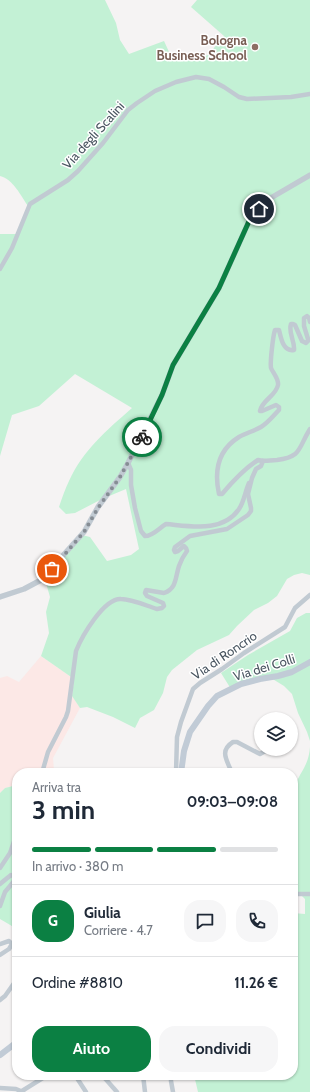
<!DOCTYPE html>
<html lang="it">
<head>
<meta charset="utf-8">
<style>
	body { margin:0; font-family:Cabin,sans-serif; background:#f6f6f7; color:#1f2937; height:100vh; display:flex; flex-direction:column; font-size:15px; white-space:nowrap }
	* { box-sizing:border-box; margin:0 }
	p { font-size:13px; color:#747a83 }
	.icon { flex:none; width:22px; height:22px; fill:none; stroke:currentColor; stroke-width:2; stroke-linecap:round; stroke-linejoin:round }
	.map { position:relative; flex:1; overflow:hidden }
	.side { position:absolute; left:12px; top:768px; width:286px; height:312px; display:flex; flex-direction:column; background:#fff; border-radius:16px; box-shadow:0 1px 3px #0004 }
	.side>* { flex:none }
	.tools { position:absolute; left:254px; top:712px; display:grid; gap:8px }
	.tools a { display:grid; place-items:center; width:44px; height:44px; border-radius:50%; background:#fff; box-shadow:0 1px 3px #0004; font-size:20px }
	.pin { position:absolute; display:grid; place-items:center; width:34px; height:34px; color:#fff; margin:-17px; border:2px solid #fff; border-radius:50%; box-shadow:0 1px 4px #0007 }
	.courier { position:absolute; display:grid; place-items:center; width:40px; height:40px; margin:-20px; border:3px solid #0b8043; border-radius:50%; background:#fff; color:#222; box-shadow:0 1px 5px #0007 }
	.overview em { font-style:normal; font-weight:700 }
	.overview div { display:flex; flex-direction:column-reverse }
	.overview { display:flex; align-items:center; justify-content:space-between; height:68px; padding:0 20px }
	h1 { font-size:26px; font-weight:700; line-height:30px }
	.bar { display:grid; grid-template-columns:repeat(4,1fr); gap:6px 4px; align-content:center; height:48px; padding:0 20px }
	.bar i { height:5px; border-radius:3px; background:#e0e1e3 }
	.bar .on { background:#0b8043 }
	.bar p { grid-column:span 4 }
	.line { display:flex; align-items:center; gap:10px; padding:0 20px; border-top:1px solid #e0e1e3 }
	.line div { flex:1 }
	.round { display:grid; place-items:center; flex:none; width:42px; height:42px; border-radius:16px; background:#f6f6f7 }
	.cta { display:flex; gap:8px; margin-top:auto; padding:8px 20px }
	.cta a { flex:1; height:46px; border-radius:16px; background:#0b8043; color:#fff; font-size:16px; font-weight:700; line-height:46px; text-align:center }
	.cta a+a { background:#f6f6f7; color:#1f2937 }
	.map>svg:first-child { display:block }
	.medical { fill:#fce8e6 }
	.green { fill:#c3f1d5 }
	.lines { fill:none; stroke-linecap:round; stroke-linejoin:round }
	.minor { stroke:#c1cad2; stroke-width:4.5 }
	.tertiary { stroke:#c1cad2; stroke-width:5.5 }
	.secondary { stroke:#c1cbd6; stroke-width:6 }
	.done { stroke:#868d94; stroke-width:4; stroke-dasharray:0 7.2 }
	.route { stroke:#0b8043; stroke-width:5 }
	.education-dot { fill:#8d6e63; stroke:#fff; stroke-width:1.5 }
	.labels { text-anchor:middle; stroke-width:3; stroke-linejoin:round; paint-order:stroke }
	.education-label { font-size:13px; font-weight:bold; fill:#785e54; stroke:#fff; text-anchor:end }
	.street-label { font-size:13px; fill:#4a5661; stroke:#fff }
</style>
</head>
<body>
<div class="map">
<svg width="310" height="1092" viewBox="0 0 310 1092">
	<rect width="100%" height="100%" fill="#f5f3f3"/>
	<path class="medical" d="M41 656 74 679 72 696 80 708 53 758 54 770 51 773H17V785L5 788 0 793V678L7 676 19 682Z"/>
	<g class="green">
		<path d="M0 0H105L116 23 120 40 129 54 164 41 170 54 201 58 208 55 224 36 191 7 197 0H310V575L302 573 294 575 287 579 277 596 268 603 254 610 237 626 229 635 197 650 172 670 167 677 163 693 154 710 140 718 135 728 113 717 87 707 80 708 72 696 74 679 41 656 49 633 46 612 50 597 44 576 82 535 90 537 107 561 131 555 139 549 126 489 102 499 75 513 66 514 59 507C62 498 65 489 69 481 84 449 106 431 132 408L75 374 39 406 12 415 0 456V234H17L28 206C21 196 13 179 0 176Z"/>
		<path d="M306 613H310V741L307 732 298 713 292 694 284 686 271 678 231 689 221 673 248 655 290 631 297 618Z"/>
		<path d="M310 747V1092H198L194 1075H293V913L305 914V899L298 892 293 889V786C296 783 298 779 300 775 306 765 309 759 310 747Z"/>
		<path d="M17 785V929L0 919V793L5 788Z"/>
	</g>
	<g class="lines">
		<g class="minor">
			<path d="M0 269 12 248 30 204 68 180 78 171 103 143 128 110 137 103 155 91 176 82 196 77 209 79 224 87 239 97 247 99 291 97 310 94"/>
			<path d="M310 322 309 318 307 316 304 318V326L308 339V341L306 343 302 341 295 325 293 324H291C288 333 295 341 294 350 283 352 281 338 279 330H275C273 336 270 362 271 368 273 373 279 379 278 385 276 396 262 400 260 411H262L276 405 279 407V410C274 415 268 423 261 427 254 431 246 433 239 437 218 450 214 471 219 494H222C233 481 244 469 258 460 264 462 270 460 277 460 302 457 298 448 310 429"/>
			<path d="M128 463 131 470V485L135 508 141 531 145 536C153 536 159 528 166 524 190 526 223 533 239 509 244 502 245 492 249 483"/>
			<path d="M42 773 48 752 66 717 68 711 76 651C82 636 104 598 121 599 132 599 147 606 157 609L162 608 164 606 163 603 147 596 145 593 146 590 164 593C177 588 175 578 179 566 181 560 184 555 187 551L186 548 184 546 178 551 175 552 174 550 175 547 190 536 227 529 248 515 251 511V508L248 494 252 478 256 469 261 466 263 461"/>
			<path d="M176 773 177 737 181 722 193 689 200 683 222 669 244 653 285 627 295 608 310 595"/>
			<path d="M232 773C227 760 219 751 233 742H237L260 754 267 750H274"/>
			<path d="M0 868 10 853 17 833"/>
			<path d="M0 884 11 875 15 877V880L5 892 0 906"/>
			<path d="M293 894H310"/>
			<path d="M0 944 9 941 12 944 9 949 0 955"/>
			<path d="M0 1000 5 996 17 979"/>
			<path d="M75 1075 86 1092"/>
			<path d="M102 1075 117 1092"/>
			<path d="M143 1075 145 1092"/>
			<path d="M171 1075V1081L173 1092"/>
			<path d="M0 1088 16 1089 23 1092"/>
			<path d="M22 1091 46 1076"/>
		</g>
		<path class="tertiary" d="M0 597 24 589 41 580 84 532 98 507 120 477 128 463 162 395 173 365 219 288 250 219 269 199 310 175"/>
		<g class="secondary">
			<path d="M181 773 184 751 190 732 208 706 217 696 241 684 260 679 278 676 292 672 310 662"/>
			<path d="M0 1055 17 1042"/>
		</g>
	</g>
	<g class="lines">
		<path class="done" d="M52 569 84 532 98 508 120 477 142 437"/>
		<path class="route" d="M142 437 162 395 173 365 219 288 250 219 259 209"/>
	</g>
	<circle class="education-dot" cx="255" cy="47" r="4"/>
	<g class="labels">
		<g class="education-label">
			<text x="247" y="45">Bologna<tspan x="247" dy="15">Business School</tspan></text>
		</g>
		<g class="street-label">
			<text transform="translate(93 135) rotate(-48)" y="5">Via degli Scalini</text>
			<text transform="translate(224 655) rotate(-34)" y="5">Via di Roncrio</text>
			<text transform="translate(264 667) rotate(-17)" y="5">Via dei Colli</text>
		</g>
	</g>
</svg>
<div class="tools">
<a><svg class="icon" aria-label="layers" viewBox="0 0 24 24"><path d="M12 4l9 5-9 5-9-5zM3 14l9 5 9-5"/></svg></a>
</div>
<div class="pin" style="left:52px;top:569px;background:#ea580c"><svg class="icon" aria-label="bag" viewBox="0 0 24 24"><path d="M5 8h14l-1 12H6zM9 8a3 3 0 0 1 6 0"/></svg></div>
<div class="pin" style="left:259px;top:209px;background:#1f2937"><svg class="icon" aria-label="home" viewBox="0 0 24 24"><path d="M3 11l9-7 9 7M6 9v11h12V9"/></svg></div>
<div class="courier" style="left:142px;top:437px"><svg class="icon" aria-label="bike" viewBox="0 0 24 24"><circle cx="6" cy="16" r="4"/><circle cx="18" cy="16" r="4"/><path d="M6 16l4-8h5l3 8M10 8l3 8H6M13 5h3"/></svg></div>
<section class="side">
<div class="overview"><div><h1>3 min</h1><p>Arriva tra</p></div><em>09:03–09:08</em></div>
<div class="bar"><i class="on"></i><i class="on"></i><i class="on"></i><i></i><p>In arrivo · 380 m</p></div>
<div class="line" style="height:72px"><b class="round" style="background:#0b8043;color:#fff">G</b><div><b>Giulia</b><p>Corriere · 4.7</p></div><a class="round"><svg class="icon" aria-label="chat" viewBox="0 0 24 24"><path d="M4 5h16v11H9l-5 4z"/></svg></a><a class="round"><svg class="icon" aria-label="phone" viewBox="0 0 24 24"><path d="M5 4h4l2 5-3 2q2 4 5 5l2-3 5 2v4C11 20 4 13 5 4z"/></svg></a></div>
<div class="line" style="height:52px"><div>Ordine #8810</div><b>11.26 €</b></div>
<div class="cta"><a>Aiuto</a><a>Condividi</a></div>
</section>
</div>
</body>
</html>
